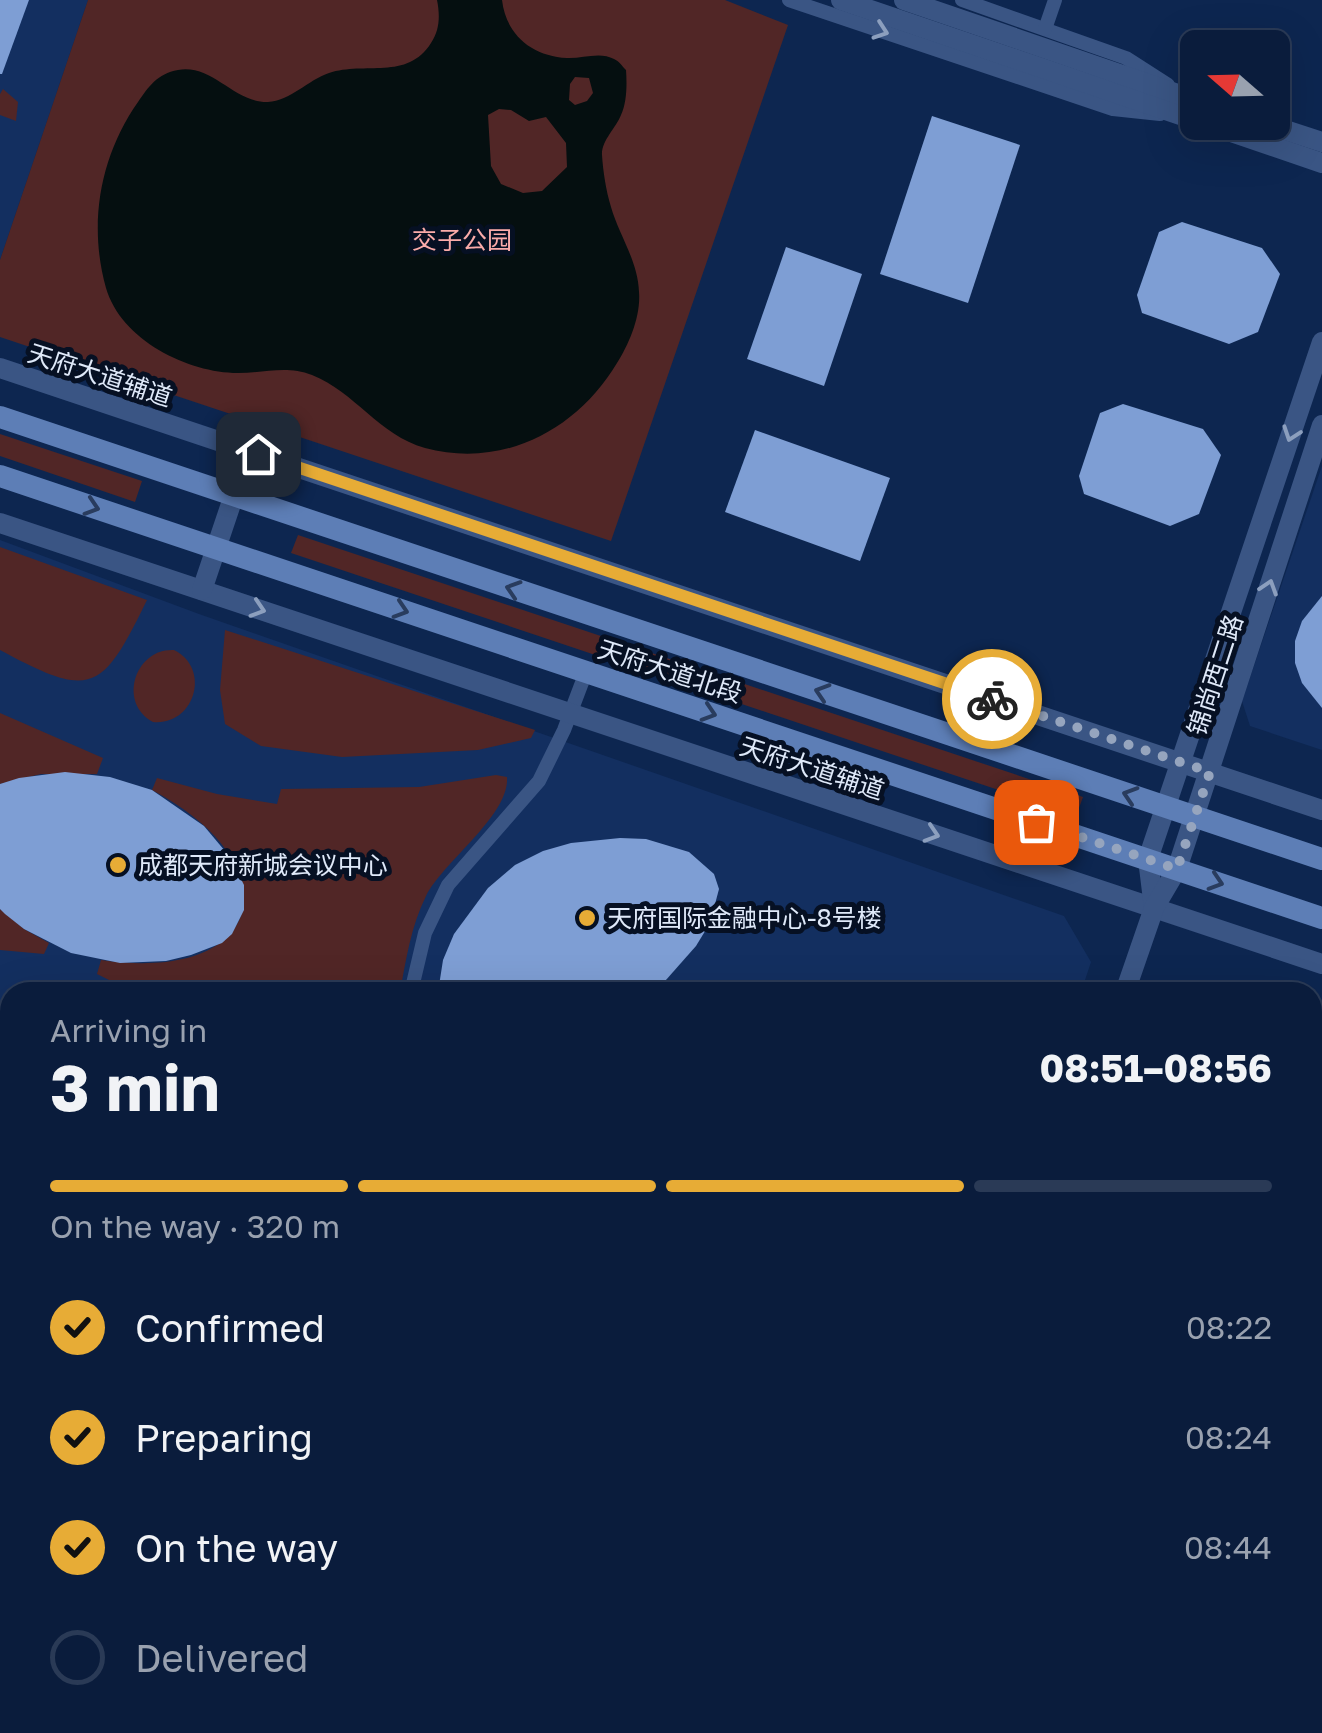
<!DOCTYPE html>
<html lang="en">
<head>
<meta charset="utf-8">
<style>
	body { margin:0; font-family:"Golos Text","Noto Sans SC",sans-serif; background:#132543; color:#f1f3f6; height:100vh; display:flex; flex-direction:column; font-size:38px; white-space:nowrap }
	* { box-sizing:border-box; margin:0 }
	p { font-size:32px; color:#99a1af }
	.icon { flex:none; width:55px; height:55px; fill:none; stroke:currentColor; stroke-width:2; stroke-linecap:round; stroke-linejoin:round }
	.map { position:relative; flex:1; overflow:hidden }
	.sheet { position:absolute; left:0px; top:982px; width:1322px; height:752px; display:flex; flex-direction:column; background:#0a1c3c; border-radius:30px 30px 0 0; box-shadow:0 10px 40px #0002,0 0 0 2px #2a3a56 }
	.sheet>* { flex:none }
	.needle { width:65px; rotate:290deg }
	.tools { position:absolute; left:1180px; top:30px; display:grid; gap:20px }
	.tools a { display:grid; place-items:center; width:110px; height:110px; border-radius:15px; background:#0a1c3c; box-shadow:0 10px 40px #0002,0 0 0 2px #2a3a56; font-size:50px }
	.pin { position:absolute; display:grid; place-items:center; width:85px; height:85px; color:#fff; margin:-42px; border-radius:20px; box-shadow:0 5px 15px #0006 }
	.courier { position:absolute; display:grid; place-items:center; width:100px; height:100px; margin:-50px; border:8px solid #e7ac36; border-radius:50%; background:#fff; color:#222; box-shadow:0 2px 12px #0007 }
	.headline em { font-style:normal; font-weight:700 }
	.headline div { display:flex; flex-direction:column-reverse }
	.headline { display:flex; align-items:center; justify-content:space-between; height:170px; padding:0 50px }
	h1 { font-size:65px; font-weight:700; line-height:75px }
	.bar { display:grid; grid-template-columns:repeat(4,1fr); gap:15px 10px; align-content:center; height:120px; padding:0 50px }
	.bar i { height:12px; border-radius:8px; background:#2a3a56 }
	.bar .on { background:#e7ac36 }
	.bar p { grid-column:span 4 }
	ol { padding:0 50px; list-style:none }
	li { display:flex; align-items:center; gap:30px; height:110px }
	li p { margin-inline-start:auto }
	li .icon { padding:10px; border-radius:50%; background:#e7ac36; color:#111; stroke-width:4 }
	li:last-child { color:#99a1af }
	li i { width:55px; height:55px; border:5px solid #2a3a56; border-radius:50% }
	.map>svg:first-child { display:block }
	.built { fill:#132f60 }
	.green { fill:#512626 }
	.water { fill:#050f10; fill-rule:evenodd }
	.building { fill:#7e9ed4 }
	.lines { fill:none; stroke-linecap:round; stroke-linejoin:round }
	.street { stroke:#3a5584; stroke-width:14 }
	.secondary { stroke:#3a5584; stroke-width:20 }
	.primary { stroke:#5d7eb6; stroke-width:22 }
	.oneway { stroke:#8c9fbe }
	.oneway2 { stroke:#293c5e }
	.done { stroke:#96a5be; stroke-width:10; stroke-dasharray:0 18 }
	.route { stroke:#e7ac36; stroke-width:12 }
	.poi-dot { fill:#e7ac36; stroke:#061023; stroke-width:4 }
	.labels { text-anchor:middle; stroke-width:10; stroke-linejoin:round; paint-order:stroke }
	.park-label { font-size:25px; fill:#faaba9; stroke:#061023 }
	.street-label { font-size:25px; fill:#dfe9f9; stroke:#061023 }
	.poi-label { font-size:25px; fill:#dfe9f9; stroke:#061023; text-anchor:start }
</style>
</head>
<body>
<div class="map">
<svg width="1322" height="1733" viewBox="0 0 1322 1733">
	<rect width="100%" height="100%" fill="#0d2650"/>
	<g class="built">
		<path d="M0 0H88L0 260Z"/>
		<path d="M1322 466V750L1250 726 1242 701Z"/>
		<path d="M0 540 199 614 1064 916 1091 962 1081 992H10V1370L0 1366Z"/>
		<path d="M1312 1390 1322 1393V1549L1313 1577Z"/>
		<path d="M50 1725H421L419 1733H48Z"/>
		<path d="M1087 1725H1264L1261 1733H1110Z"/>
	</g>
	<g class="green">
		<path d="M88 0H725L788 25 611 541 0 337V260Z"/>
		<path d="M3 89 18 102 16 121 0 115V94Z"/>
		<path d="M0 434 142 481 135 502 0 456Z"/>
		<path d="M298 535 1083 797 1076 816 291 553Z"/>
		<path d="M0 547 147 600C102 692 92 700 0 650Z"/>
		<path d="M225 630 535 730 531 738 478 750 342 757 261 746 225 724 220 690Z"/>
		<path d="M174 650C212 669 194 726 153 722 117 703 135 648 174 650Z"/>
		<path d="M0 713 103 758 97 774H41L0 784Z"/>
		<path d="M496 775 507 777C510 815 444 861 426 896 411 926 406 960 400 992H133L97 974 101 960C267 984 294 865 152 790L157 778 217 794 277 804 281 789 419 787Z"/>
		<path d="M0 909 24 929 49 943 44 954 0 950Z"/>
		<path d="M10 1452V1725H50L48 1733H0V1457Z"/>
	</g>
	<g class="water">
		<path d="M437 0H502C506 35 532 56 567 58 581 59 600 51 614 59 619 61 622 66 626 70 627 84 627 102 621 115 616 128 601 141 602 155 603 171 606 191 611 207 619 235 638 261 639 292 641 316 629 344 617 363 577 430 503 469 425 448 379 435 355 392 312 375 286 365 265 373 238 373 188 373 121 340 106 288 88 224 100 156 138 102 149 86 157 74 178 70 213 64 234 103 268 102 290 101 308 80 329 73 365 61 407 81 431 43 440 30 440 15 437 0ZM575 77 589 78 593 93 587 101 575 105 569 100 570 84ZM499 109 511 110 529 121 546 117 566 143 567 167 542 191 523 193 501 184 491 166 488 115Z"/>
		<path d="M0 1059H10V1123L0 1118Z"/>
	</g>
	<g class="building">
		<path d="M0 0H29L2 74H0Z"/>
		<path d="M932 116 1020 145 968 303 880 274Z"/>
		<path d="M1182 222 1262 248 1280 274 1258 332 1229 344 1142 313 1137 295 1159 232Z"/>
		<path d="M786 247 862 274 824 386 747 359Z"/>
		<path d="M1123 404 1203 429 1221 455 1199 514 1170 526 1084 494 1079 476 1100 413Z"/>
		<path d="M755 430 890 478 860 561 725 512Z"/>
		<path d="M1322 596V708L1302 683 1295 663V641L1302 621Z"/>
		<path d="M65 772 110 777 152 790 204 826 230 857 244 885V910L232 934 222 943 191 955 166 961 120 963 71 953 24 929 5 914 0 909V784L19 778Z"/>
		<path d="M620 838 646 839 689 852 714 874 719 889 710 923 696 946 658 989 654 992H438L443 960 454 934 488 888 515 865 543 851 571 843Z"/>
	</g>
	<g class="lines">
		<g class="street">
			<path d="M789 0 1113 109 1160 114"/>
			<path d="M962 0 1126 58 1168 85"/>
			<path d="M1045 29 1055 0"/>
			<path d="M411 992 425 933 448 885 539 781 564 730 586 672"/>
			<path d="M0 1016 10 1021"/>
			<path d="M0 1241 10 1211"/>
			<path d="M1312 1668 1322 1639"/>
			<path d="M1290 1733 1293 1725"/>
			<path d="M1318 1733 1322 1722"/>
		</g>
		<g class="secondary">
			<path d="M841 0 1198 121"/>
			<path d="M904 0 1198 101"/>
			<path d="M1202 122 1322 163"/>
			<path d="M1261 122 1322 142"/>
			<path d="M0 368 1322 810"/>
			<path d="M0 523 1322 964"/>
			<path d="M202 590 234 495"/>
			<path d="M1154 908 1148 859 1322 342"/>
			<path d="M1125 992 1154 908 1177 869 1322 425"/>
			<path d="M1312 1365 1322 1369"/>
			<path d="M0 1390 10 1393"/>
			<path d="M0 1419 10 1423"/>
			<path d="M911 1725 935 1733"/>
			<path d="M1006 1725 1029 1733"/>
			<path d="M434 1733 437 1725"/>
			<path d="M884 1733 887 1725"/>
		</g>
		<g class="primary">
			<path d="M0 417 1322 859"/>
			<path d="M0 476 1322 918"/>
		</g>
	</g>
	<defs><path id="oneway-chevron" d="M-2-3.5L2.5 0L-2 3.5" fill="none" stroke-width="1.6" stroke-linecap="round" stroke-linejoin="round" transform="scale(2.5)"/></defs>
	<g class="oneway">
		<use href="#oneway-chevron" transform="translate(881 31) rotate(19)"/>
		<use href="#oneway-chevron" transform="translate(1291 434) rotate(109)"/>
		<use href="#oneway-chevron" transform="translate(1269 587) rotate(-72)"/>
		<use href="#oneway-chevron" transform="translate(258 609) rotate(18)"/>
		<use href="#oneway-chevron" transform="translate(932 834) rotate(18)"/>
	</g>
	<g class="oneway2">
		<use href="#oneway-chevron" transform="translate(92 507) rotate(18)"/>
		<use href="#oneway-chevron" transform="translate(513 589) rotate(-162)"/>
		<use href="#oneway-chevron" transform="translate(401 610) rotate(18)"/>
		<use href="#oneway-chevron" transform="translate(822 692) rotate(-162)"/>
		<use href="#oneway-chevron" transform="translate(709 713) rotate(18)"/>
		<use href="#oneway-chevron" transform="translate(1130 795) rotate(-162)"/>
		<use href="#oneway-chevron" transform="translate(1216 882) rotate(18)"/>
	</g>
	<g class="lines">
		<path class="done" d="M992 699 1210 772 1177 869 1036 822"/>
		<path class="route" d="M258 454 992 699"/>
	</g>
	<g class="poi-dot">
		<circle cx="118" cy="865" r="10"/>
		<circle cx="587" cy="918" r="10"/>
	</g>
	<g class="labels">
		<g class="park-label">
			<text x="462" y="249">交子公园</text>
		</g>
		<g class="street-label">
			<text transform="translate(100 375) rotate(18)" y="9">天府大道辅道</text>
			<text transform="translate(670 671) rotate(18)" y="9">天府大道北段</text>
			<text transform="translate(1215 675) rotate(-72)" y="9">锦尚西二路</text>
			<text transform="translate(812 768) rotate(18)" y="9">天府大道辅道</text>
		</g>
		<g class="poi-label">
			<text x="138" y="874">成都天府新城会议中心</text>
			<text x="607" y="927">天府国际金融中心-8号楼</text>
		</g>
	</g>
</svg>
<div class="tools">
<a><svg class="needle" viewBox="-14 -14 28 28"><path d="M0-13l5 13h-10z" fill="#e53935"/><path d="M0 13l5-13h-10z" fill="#99a1af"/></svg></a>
</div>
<div class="pin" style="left:1036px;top:822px;background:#ea580c"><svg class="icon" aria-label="bag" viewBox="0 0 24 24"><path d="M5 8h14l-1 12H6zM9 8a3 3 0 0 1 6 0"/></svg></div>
<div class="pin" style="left:258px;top:454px;background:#1f2937"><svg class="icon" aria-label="home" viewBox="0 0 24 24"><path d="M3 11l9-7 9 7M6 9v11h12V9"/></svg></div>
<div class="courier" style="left:992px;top:699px"><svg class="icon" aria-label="bike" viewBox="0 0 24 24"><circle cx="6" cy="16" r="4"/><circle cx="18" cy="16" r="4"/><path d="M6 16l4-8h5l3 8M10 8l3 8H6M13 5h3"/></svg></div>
<section class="sheet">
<div class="headline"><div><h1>3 min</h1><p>Arriving in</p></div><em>08:51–08:56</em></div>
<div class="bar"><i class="on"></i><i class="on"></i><i class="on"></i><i></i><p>On the way · 320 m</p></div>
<ol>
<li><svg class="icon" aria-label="check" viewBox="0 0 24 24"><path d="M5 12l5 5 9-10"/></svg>Confirmed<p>08:22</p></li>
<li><svg class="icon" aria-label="check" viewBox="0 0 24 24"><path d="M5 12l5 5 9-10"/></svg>Preparing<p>08:24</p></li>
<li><svg class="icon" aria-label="check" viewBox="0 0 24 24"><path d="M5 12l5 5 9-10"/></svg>On the way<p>08:44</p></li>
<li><i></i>Delivered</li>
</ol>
</section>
</div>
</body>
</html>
